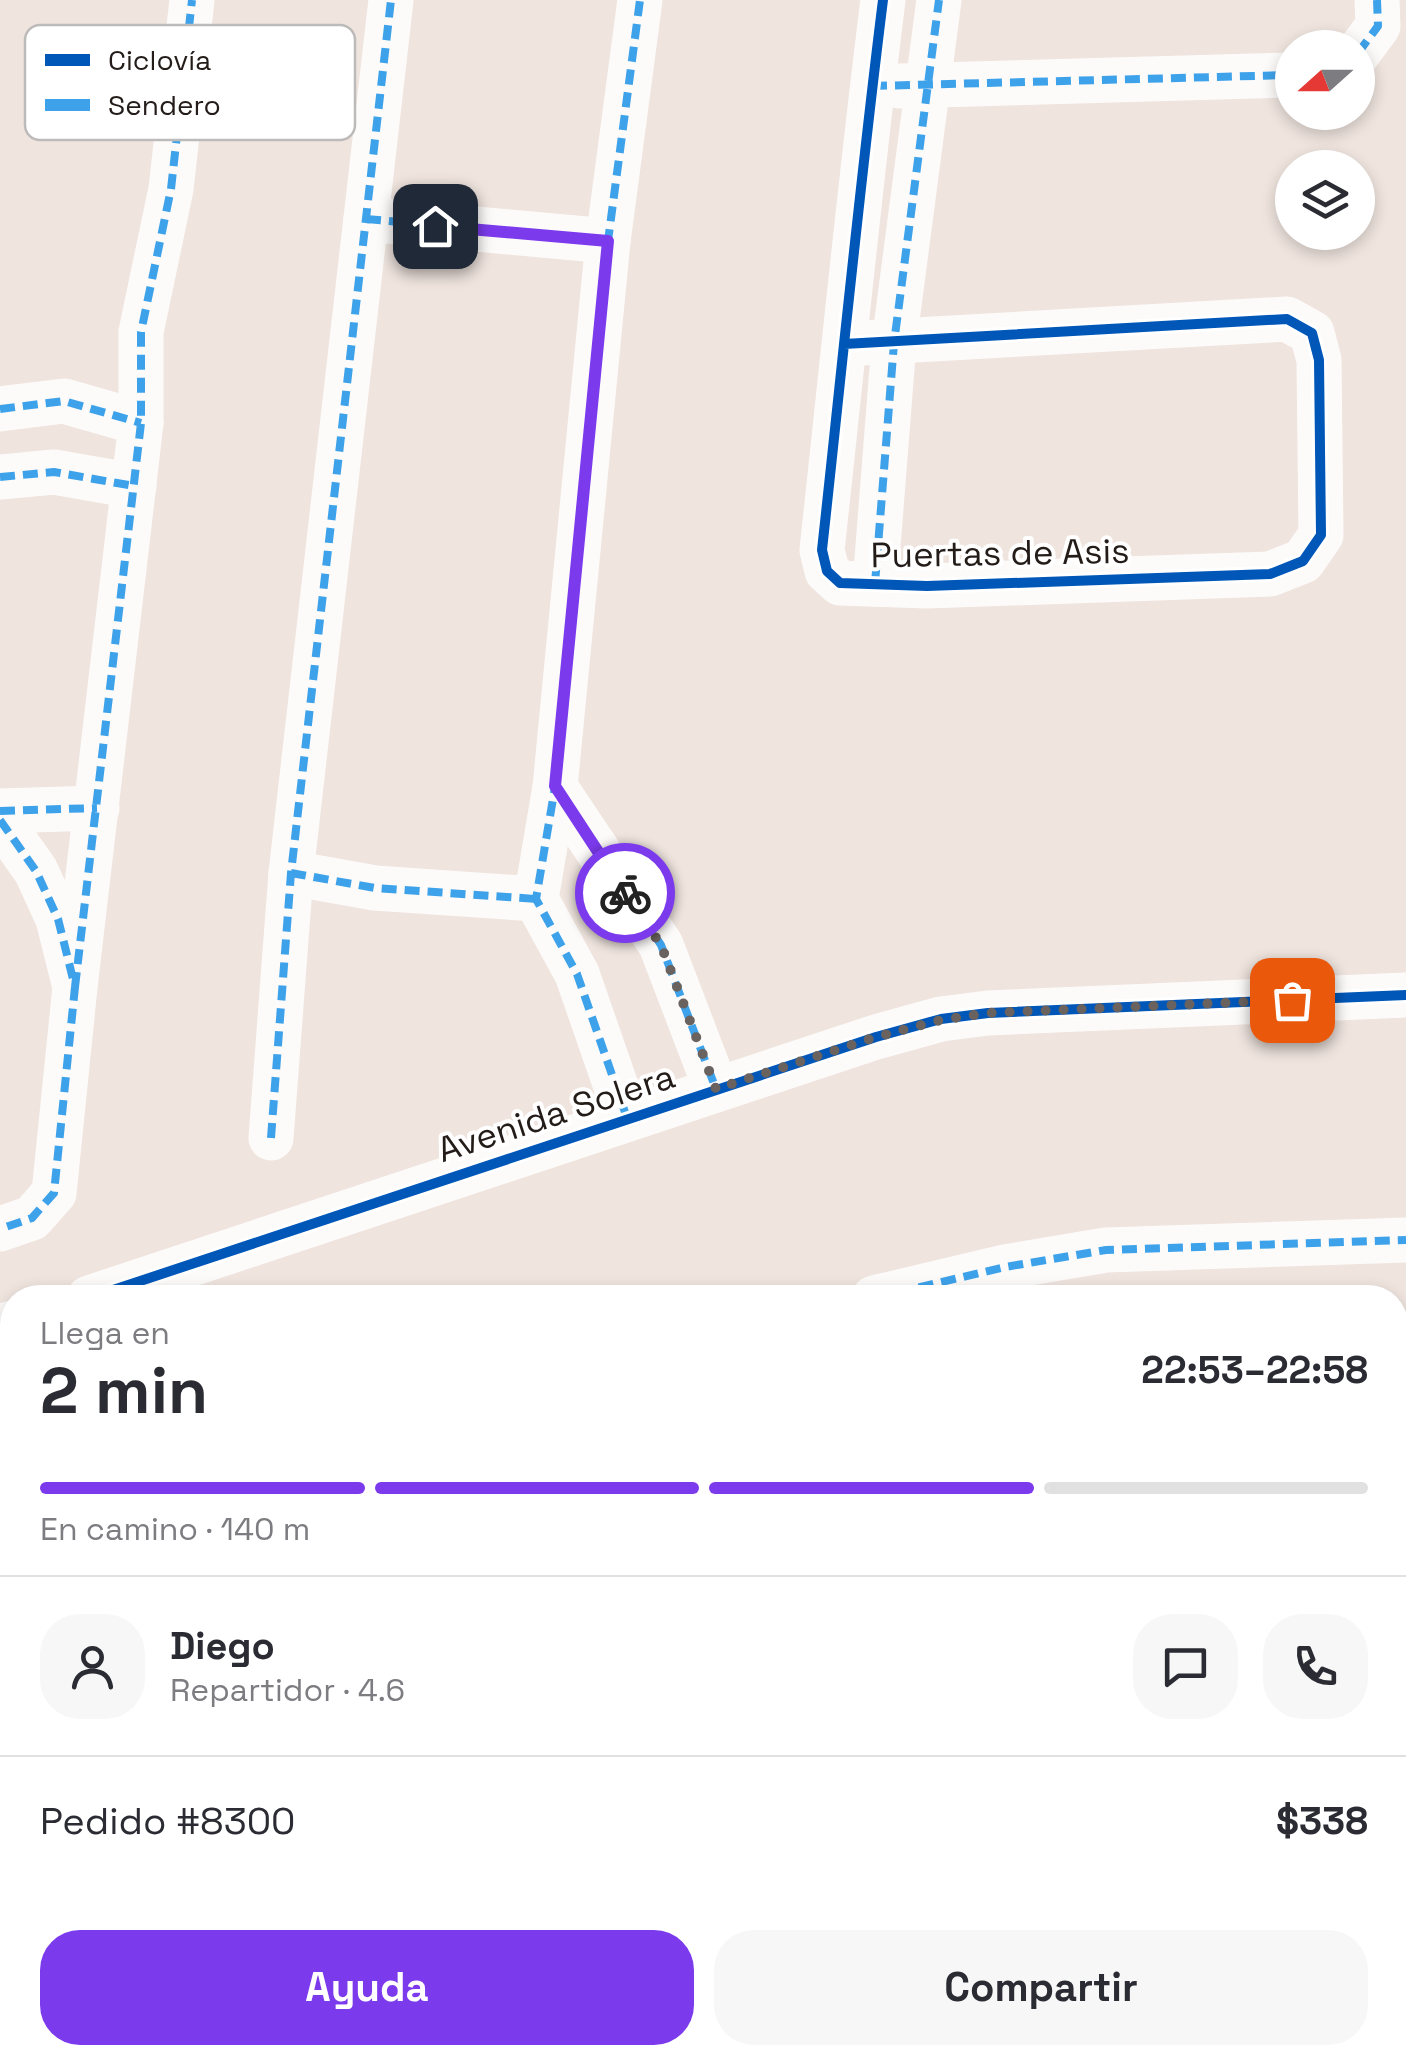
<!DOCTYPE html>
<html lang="es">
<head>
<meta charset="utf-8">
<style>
	body { margin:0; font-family:"Space Grotesk",sans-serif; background:#f7f7f7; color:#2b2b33; height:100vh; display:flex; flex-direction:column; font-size:38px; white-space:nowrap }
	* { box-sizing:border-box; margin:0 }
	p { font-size:32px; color:#7c7c81 }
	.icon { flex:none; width:55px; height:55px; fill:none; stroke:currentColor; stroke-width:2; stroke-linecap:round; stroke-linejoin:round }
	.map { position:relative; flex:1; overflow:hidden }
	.side { position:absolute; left:0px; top:1285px; width:1408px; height:780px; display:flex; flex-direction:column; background:#fff; border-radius:40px 40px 0 0; box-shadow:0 5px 15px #0003 }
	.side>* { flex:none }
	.needle { width:65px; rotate:249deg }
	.fabs { position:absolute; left:1275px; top:30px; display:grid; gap:20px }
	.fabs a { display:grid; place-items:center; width:100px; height:100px; border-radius:50%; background:#fff; box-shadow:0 5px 15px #0003; font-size:50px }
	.pin { position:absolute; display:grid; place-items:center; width:85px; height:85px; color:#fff; margin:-42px; border-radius:20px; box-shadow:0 5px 15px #0006 }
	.courier { position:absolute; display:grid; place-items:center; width:100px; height:100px; margin:-50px; border:8px solid #7c3aed; border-radius:50%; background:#fff; color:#222; box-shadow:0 2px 12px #0007 }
	.summary em { font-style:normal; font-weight:700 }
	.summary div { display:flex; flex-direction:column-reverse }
	.summary { display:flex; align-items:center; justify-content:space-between; height:170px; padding:0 40px }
	h1 { font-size:65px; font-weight:700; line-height:75px }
	.bar { display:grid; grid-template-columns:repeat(4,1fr); gap:15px 10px; align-content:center; height:120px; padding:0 40px }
	.bar i { height:12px; border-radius:8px; background:#e1e1e2 }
	.bar .active { background:#7c3aed }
	.bar p { grid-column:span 4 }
	.line { display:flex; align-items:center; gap:25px; padding:0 40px; border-top:2px solid #e1e1e2 }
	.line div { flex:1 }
	.round { display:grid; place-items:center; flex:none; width:105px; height:105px; border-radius:40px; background:#f7f7f7 }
	.cta { display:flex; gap:20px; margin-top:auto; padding:20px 40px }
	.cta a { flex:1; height:115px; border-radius:40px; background:#7c3aed; color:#fff; font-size:40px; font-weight:700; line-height:115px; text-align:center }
	.cta a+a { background:#f7f7f7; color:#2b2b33 }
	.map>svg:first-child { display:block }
	.green { fill:#d1ddc5 }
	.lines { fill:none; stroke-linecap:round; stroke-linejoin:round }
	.minor { stroke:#fdfbfa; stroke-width:45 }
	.quiet { stroke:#3ea2ea; stroke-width:8; stroke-dasharray:15 8; stroke-linecap:butt }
	.cycleway-casing { stroke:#fff; stroke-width:16 }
	.cycleway { stroke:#0057b8; stroke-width:10 }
	.done { stroke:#6a625e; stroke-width:10; stroke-dasharray:0 18 }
	.route { stroke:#7c3aed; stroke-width:12 }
	.labels { text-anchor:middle; stroke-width:8; stroke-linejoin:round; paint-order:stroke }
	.street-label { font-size:35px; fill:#231c19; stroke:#fff }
	.key { fill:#fff; stroke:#bdbbba; stroke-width:2.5 }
	.key-label { font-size:28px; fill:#231c19 }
</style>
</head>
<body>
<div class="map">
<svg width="1406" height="2065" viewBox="0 0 1406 2065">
	<rect width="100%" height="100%" fill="#efe4de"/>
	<path class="green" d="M12 1597V2052H1125L1145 2065H0V1715Z"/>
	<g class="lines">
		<g class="minor">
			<path d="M1358 53 1378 26 1377 0"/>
			<path d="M899 86 1292 75"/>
			<path d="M366 219 608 241"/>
			<path d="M844 344 1287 319 1312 333 1319 360 1321 535 1303 561 1270 574 927 586 840 583 827 571 822 550C842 367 860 183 883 0"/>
			<path d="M0 409 64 401 141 423"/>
			<path d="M0 477 54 472 134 486"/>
			<path d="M875 584 894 343 939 0"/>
			<path d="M555 787 661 945 716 1089"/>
			<path d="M0 811 97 808"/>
			<path d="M0 820 36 871 58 919 75 987 54 1193 32 1218 0 1229"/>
			<path d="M291 873 375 888 536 899"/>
			<path d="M75 987 141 423V332L171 189 192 0"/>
			<path d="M627 1118 577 974 536 899 555 787 608 241 640 0"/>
			<path d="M271 1138 291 873 391 0"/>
			<path d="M89 1298 876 1037 941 1019 988 1013 1406 995"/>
			<path d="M874 1298 1005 1267 1106 1250 1406 1240"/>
			<path d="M0 1327 12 1323"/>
			<path d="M1395 1638H1406"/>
			<path d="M0 1677 9 1550"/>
			<path d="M1395 2037H1406"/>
		</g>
		<g class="quiet">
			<path d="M1358 53 1378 26 1377 0"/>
			<path d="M872 86 1292 75"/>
			<path d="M366 219 608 241"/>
			<path d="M0 409 64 401 141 423"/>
			<path d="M0 477 54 472 134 486"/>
			<path d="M875 584 894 343 939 0"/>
			<path d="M555 787 661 945 716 1089"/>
			<path d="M0 811 97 808"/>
			<path d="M0 820 36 871 58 919 75 987 54 1193 32 1218 0 1229"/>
			<path d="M291 873 375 888 536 899"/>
			<path d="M75 987 141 423V332L171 189 192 0"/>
			<path d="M627 1118 577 974 536 899 555 787 608 241 640 0"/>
			<path d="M271 1138 291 873 391 0"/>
			<path d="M874 1298 1005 1267 1106 1250 1406 1240"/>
			<path d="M1395 1638H1406"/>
			<path d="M0 1677 9 1550"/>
			<path d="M1395 2037H1406"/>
		</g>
		<g class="cycleway-casing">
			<g id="cycleway">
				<path d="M844 344 1287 319 1312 333 1319 360 1321 535 1303 561 1270 574 927 586 840 583 827 571 822 550C842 367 860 183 883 0"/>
				<path d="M89 1298 876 1037 941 1019 988 1013 1406 995"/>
			</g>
		</g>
		<use href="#cycleway" class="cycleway"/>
	</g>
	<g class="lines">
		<path class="done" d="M625 893 661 945 716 1089 876 1037 941 1020 988 1013 1292 1000"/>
		<path class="route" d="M435 226 608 241 555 786 625 893"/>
	</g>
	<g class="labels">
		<g class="street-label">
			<text transform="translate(1000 553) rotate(-1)" y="12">Puertas de Asis</text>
			<text transform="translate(556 1113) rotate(-18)" y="12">Avenida Solera</text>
		</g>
	</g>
	<rect x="25" y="25" width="330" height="115" rx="15" class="key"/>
	<rect x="45" y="54" width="45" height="12" fill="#0057b8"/>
	<rect x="45" y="99" width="45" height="12" fill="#3ea2ea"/>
	<g class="key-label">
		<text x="108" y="70">Ciclovía</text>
		<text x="108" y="115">Sendero</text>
	</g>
</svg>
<div class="fabs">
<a><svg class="needle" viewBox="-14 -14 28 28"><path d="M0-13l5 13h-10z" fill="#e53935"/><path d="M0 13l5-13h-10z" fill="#7c7c81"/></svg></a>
<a><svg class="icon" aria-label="layers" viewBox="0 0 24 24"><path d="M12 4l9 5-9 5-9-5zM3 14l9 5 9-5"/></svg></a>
</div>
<div class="pin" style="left:1292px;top:1000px;background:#ea580c"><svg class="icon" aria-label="bag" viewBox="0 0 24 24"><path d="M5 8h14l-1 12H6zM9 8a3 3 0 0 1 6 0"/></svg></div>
<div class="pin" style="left:435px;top:226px;background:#1f2937"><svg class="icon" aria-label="home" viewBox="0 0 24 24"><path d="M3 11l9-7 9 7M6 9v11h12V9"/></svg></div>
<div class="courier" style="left:625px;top:893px"><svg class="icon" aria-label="bike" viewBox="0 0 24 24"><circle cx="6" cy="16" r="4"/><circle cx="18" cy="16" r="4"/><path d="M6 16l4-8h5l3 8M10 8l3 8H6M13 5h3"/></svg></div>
<section class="side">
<div class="summary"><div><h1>2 min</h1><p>Llega en</p></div><em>22:53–22:58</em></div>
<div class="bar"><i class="active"></i><i class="active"></i><i class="active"></i><i></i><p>En camino · 140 m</p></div>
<div class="line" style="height:180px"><a class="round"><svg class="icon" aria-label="person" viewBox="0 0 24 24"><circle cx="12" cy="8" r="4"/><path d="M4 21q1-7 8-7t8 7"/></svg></a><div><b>Diego</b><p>Repartidor · 4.6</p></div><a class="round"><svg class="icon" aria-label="chat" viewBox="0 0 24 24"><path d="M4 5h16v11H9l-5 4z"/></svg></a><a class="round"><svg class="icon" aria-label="phone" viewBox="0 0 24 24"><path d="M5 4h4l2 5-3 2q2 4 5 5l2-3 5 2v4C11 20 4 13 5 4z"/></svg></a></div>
<div class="line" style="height:130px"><div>Pedido #8300</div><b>$338</b></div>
<div class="cta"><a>Ayuda</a><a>Compartir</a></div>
</section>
</div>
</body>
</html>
